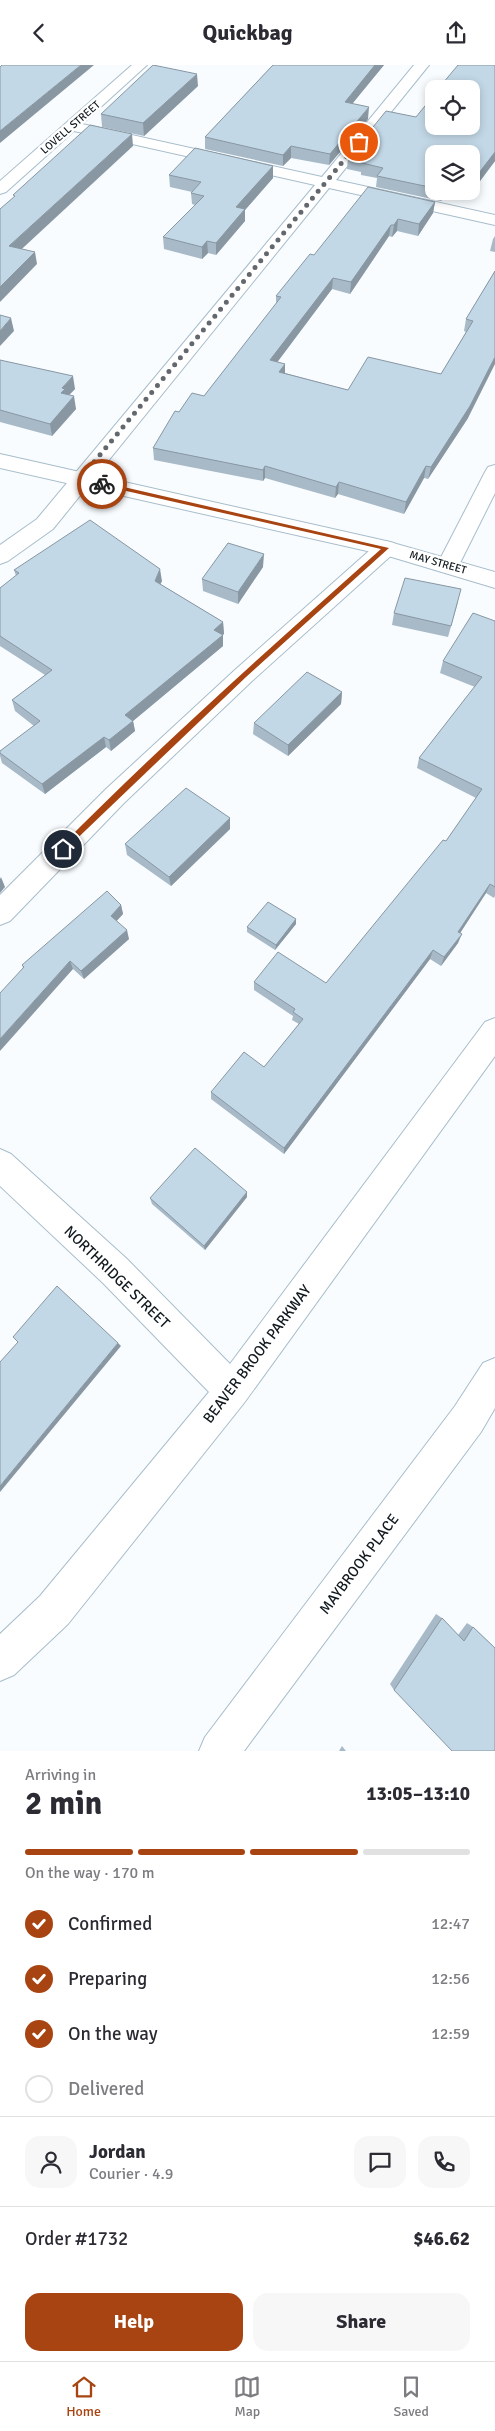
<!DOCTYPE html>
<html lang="en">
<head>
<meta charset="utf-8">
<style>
	body { margin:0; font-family:Signika,sans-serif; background:#f7f7f7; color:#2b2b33; height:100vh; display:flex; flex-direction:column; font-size:19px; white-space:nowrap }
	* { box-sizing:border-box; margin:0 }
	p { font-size:16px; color:#7c7c81 }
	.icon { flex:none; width:28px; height:28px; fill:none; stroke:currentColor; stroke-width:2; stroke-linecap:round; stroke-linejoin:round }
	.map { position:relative; height:1686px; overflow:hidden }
	.panel { display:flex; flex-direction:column; background:#fff; flex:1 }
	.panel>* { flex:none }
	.controls { position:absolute; left:425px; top:15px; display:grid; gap:10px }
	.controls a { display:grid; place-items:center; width:55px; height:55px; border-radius:10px; background:#fff; box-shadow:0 2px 8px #0003; font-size:25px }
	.pin { position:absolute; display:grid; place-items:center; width:42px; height:42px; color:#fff; margin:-21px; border:2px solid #fff; border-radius:50%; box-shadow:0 1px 5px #0007 }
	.courier { position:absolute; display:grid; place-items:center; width:50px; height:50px; margin:-25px; border:4px solid #a84411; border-radius:50%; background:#fff; color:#222; box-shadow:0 1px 6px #0007 }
	.summary em { font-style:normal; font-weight:800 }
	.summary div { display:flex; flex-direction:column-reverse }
	.summary { display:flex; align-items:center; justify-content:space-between; height:85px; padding:0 25px }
	h1 { font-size:32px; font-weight:800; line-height:38px }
	.bar { display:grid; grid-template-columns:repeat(4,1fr); gap:8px 5px; align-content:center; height:60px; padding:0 25px }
	.bar i { height:6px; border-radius:4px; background:#e1e1e2 }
	.bar .current { background:#a84411 }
	.bar p { grid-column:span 4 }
	.line { display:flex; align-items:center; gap:12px; padding:0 25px; border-top:1px solid #e1e1e2 }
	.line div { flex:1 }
	.round { display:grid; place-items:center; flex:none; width:52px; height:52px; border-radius:15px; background:#f7f7f7 }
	ol { padding:0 25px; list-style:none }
	li { display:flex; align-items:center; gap:15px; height:55px }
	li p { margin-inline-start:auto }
	li .icon { padding:5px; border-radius:50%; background:#a84411; color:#fff; stroke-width:4 }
	li:last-child { color:#7c7c81 }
	li i { width:28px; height:28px; border:2px solid #e1e1e2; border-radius:50% }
	.cta { display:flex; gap:10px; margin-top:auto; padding:10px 25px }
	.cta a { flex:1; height:58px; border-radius:15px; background:#a84411; color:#fff; font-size:20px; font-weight:800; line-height:58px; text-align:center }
	.cta a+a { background:#f7f7f7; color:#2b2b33 }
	header { display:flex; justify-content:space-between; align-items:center; height:65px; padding:0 25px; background:#fff; font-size:22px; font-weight:800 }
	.tabs { display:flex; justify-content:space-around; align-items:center; height:70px; border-top:1px solid #e1e1e2; background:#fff; font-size:14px; color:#7c7c81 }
	.tabs a { display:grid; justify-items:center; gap:2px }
	.tabs .current { color:#a84411 }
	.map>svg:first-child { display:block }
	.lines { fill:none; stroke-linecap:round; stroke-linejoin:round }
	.street-casing { stroke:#a8bdcb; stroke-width:2 }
	.secondary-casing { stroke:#a8bdcb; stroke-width:2 }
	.street { fill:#fff; fill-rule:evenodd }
	.secondary { fill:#fff; fill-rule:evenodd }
	.wall { fill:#a8bac7 }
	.shaded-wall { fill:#8897a2 }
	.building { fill:#c3d8e7; stroke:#8897a2 }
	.route { fill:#a84411 }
	.done { stroke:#62686d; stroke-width:5; stroke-dasharray:0 9 }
	.labels { text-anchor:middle; stroke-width:5; stroke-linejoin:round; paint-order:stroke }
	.far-street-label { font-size:11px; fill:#11191e; stroke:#fff }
	.near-street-label { font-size:15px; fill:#11191e; stroke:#fff }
</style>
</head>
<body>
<header><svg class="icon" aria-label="back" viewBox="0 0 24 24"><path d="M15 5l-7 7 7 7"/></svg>Quickbag<svg class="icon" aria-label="share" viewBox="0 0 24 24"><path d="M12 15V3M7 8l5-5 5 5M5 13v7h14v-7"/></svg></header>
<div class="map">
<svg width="495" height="1686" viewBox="0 0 495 1686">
	<rect width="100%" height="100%" fill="#f8fcff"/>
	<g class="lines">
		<g class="street-casing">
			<g id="street">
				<path d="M132 0H147L82 59 322 112 414 0H429L336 115 495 150V160L329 123 53 464 8 496 0 499V480L37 454 315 120 74 66 6 127 0 129V116Z"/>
				<path d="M495 400V428L459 500 456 505 448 508 440 505 437 500 485 407 488 402Z"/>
				<path d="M386 476 394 478 397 483 394 488 252 616 124 738 10 856 0 860V830L106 724 236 604 378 478Z"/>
				<path d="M495 953V991L244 1338 68 1559 14 1610 0 1616V1569L40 1531 209 1327 103 1218 0 1121V1084L11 1089 127 1194 230 1299 485 957Z"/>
				<path d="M495 1293V1343L481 1367 244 1686H199L205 1672 455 1341 483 1298Z"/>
			</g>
		</g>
		<g class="secondary-casing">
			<path id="secondary" d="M0 389 386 476 495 507V523L385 490 0 403Z"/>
		</g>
		<use href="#street" class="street"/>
		<use href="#secondary" class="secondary"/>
	</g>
	<g class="wall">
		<path d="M273 0H384L352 38 368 54 329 100 291 93 283 101 205 84V72Z"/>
		<path d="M495 0V96L471 128 461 126H471V89H434V126H448L441 136 376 122 377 113 361 110V107L347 104 348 93 416 52Z"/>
		<path d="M198 21 144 71 102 62 101 49Z"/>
		<path d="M169 110 273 113 245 145V156L216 190 208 188 202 194 164 184 163 172 195 140 192 139 191 128 192 127 170 122Z"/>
		<path d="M435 137 433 148 418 171 397 166 392 172 389 171 350 229 332 224 277 297 285 299V308L348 325 441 309 466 267 464 266 466 254 495 206 468 353 428 414 424 413 404 449 338 429 335 433 265 413 263 416 154 395 153 383 179 347 204 331 276 239V231L314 190Z"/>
		<path d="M495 171V187L490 186 493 174Z"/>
		<path d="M0 295 75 324 69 330 76 344 52 371 0 357Z"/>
		<path d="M263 502 238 539 203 526 202 514Z"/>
		<path d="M14 505 162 516 160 519 223 557 224 569 222 570 223 581 133 656 135 666 111 686 106 682 45 729 2 698 0 691V686L34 661 15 646 12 635 45 610 0 581V523L16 511Z"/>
		<path d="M458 537 448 572 392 560 394 548Z"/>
		<path d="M495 556V831L494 833 486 828 460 868 458 878 441 901 430 894 284 1089 211 1034V1027L264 1002 299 959 292 955 293 951 254 925V917L326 918 446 776 476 733 417 703 419 693 475 622 440 608 443 596Z"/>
		<path d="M342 627 341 639 288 691 253 669 254 658Z"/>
		<path d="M230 764 171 821 127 790 125 779Z"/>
		<path d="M121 840 123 849 116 856 129 874 84 914 73 904 23 903 22 900Z"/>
		<path d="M296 854V859L275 885 247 867V862Z"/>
		<path d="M247 1132 205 1185 152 1139 150 1133Z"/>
		<path d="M436 1549 442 1553 458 1570 467 1558 473 1562 495 1583 394 1625 390 1619Z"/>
		<path d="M342 1681 346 1686H339Z"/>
	</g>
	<g class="shaded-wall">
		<path d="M81 0H94L0 78V66Z"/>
		<path d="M375 0H384L344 49 345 37Z"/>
		<path d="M197 9 198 21 144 71 143 58Z"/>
		<path d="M369 42 368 54 329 100 330 89Z"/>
		<path d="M132 69 133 81 11 194 9 181Z"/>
		<path d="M291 81V93L283 101V90Z"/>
		<path d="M495 87V96L471 128 472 117Z"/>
		<path d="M273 101V113L245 145V156L216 190V178L236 142Z"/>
		<path d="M443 126H448L441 136Z"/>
		<path d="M435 137 433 148 418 171 419 159Z"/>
		<path d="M398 154 397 166 392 172 394 160Z"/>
		<path d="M391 160 389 171 350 229 351 217Z"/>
		<path d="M207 176 208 188 202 194V182Z"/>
		<path d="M35 187 37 199 0 237V222Z"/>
		<path d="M333 213 332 224 270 307V295Z"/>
		<path d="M11 253 14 266 0 281V266Z"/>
		<path d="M495 292V299L468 353 428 414 431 402Z"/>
		<path d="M285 299V311L279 307Z"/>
		<path d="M73 311 75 324 67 332 61 328 62 323Z"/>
		<path d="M74 331 76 344 52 371 50 359Z"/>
		<path d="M265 401V413L263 416V405Z"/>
		<path d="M426 401 424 413 404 449 406 437Z"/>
		<path d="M339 417 338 429 335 433 336 422Z"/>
		<path d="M264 489 263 502 238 539V527Z"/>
		<path d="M160 504 162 516 156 528 155 516Z"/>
		<path d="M223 557 224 569 215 576 214 565Z"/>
		<path d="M223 570V581L127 661 125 650Z"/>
		<path d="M342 627 341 639 288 691V680Z"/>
		<path d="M133 656 135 666 111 686 109 675Z"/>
		<path d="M104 672 106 682 45 729 42 719Z"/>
		<path d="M230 753V764L171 821 169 812Z"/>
		<path d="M1 812 5 822 0 828V814Z"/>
		<path d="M490 819 486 828 455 876 458 867Z"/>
		<path d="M121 840 123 849 113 860 111 851Z"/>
		<path d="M296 854V859L275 885 276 880Z"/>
		<path d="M127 865 129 874 84 914 81 906Z"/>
		<path d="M462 869 458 878 441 901 444 892Z"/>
		<path d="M433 885 430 894 284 1089V1083Z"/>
		<path d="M70 896 73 904 0 986V974Z"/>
		<path d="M247 1127V1132L205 1185 204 1181Z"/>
		<path d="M118 1278 121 1281 0 1427V1421Z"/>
	</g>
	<g class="building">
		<path d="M2 0H81L0 66V2Z"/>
		<path d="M153 0 197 9 143 58 101 49Z"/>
		<path d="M273 0H375L345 37 369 42 330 89 291 81 283 90 205 72Z"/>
		<path d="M458 0H495V87L472 117H471V89H434V123L377 111 383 103 362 98 364 96 348 93 386 46 416 52 434 30V61H471V24H438Z"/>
		<path d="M90 60 132 69 9 181 35 187 0 222V144L15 131 13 130Z"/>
		<path d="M195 83 273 101 236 142 245 144 216 178 207 176 202 182 163 172 204 131 191 128 201 117 169 110Z"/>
		<path d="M368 122 435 137 419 159 398 154 394 160H391L351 217 333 213 270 295 285 299 279 307 348 325 368 292 441 309 473 256 466 254 495 206V292L470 341 431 402 426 401 406 437 339 417 336 422 265 401 263 405 153 383 175 346 179 347 192 328 204 331 281 232 276 231 310 189 314 190Z"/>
		<path d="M0 250 11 253 0 266Z"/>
		<path d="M0 295 73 311 62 323 65 324 61 328 74 331 50 359 0 345Z"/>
		<path d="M90 455 160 504 155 516 223 557 214 565 223 570 125 650 133 656 109 675 104 672 42 719 0 688V686L40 656 12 635 52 605 0 571V523L19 508 14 505Z"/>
		<path d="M228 478 264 489 238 527 202 514Z"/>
		<path d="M405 513 461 524 451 561 394 548Z"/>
		<path d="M473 548 495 556V822L490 819 458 867 462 869 444 892 433 885 284 1083 211 1027 244 987 264 1002 303 954 293 947 295 944 254 917 278 887 326 918 443 775 446 776 482 724 419 693 482 612 443 596Z"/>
		<path d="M307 607 342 627 288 680 254 658Z"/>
		<path d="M186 723 230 753 169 812 125 779Z"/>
		<path d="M107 826 121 840 111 851 127 865 81 906 70 896 0 974V928L24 902 22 900Z"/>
		<path d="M268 837 296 854 276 880 247 862Z"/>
		<path d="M195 1083 247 1127 204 1181 150 1133Z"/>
		<path d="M57 1221 118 1278 0 1421V1297L18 1277 13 1272Z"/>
		<path d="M442 1553 464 1576 473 1562 495 1583V1686H452L394 1625Z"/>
	</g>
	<path class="route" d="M102 417 389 483 246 612 63 787 59 784 60 782C163 678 272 581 381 484L100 420Z"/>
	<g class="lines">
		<path class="done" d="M102 419 80 414 359 77"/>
	</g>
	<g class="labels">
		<g class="far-street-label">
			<text transform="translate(70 62) rotate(-41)" y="4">LOVELL STREET</text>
			<text transform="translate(438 497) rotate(16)" y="4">MAY STREET</text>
		</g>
		<g class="near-street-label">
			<text transform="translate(117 1212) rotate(44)" y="5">NORTHRIDGE STREET</text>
			<text transform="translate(257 1289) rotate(-53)" y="5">BEAVER BROOK PARKWAY</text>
			<text transform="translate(359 1499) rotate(-53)" y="5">MAYBROOK PLACE</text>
		</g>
	</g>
</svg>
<div class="controls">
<a><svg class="icon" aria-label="locate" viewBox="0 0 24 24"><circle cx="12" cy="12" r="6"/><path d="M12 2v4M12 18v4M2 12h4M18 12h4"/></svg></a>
<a><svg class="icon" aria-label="layers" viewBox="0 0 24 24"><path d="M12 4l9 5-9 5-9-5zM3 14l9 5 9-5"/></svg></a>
</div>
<div class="pin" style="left:359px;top:77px;background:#ea580c"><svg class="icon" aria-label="bag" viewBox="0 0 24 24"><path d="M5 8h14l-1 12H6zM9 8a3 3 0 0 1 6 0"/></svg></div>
<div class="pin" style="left:63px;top:784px;background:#1f2937"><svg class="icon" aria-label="home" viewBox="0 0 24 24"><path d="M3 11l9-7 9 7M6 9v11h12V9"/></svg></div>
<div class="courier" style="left:102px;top:419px"><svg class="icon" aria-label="bike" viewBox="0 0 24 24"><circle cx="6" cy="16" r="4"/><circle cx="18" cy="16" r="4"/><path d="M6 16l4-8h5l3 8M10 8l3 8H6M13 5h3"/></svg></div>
</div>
<section class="panel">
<div class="summary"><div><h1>2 min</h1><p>Arriving in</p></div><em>13:05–13:10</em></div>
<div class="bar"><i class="current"></i><i class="current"></i><i class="current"></i><i></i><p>On the way · 170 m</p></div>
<ol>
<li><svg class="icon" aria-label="check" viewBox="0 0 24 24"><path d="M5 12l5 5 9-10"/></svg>Confirmed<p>12:47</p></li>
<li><svg class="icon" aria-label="check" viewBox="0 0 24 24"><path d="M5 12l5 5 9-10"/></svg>Preparing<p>12:56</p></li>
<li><svg class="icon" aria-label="check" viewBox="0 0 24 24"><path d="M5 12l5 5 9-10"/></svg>On the way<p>12:59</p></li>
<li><i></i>Delivered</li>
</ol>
<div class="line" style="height:90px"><a class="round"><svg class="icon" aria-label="person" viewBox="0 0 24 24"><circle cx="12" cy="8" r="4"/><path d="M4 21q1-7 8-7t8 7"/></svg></a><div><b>Jordan</b><p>Courier · 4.9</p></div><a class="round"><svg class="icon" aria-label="chat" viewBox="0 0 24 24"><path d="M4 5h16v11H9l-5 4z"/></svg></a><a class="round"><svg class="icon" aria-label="phone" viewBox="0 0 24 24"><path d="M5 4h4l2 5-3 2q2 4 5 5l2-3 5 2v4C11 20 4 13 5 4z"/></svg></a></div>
<div class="line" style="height:65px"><div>Order #1732</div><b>$46.62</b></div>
<div class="cta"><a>Help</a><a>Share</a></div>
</section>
<nav class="tabs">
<a class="current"><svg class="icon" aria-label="home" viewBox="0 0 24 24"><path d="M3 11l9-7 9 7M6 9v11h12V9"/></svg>Home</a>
<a><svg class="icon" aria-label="map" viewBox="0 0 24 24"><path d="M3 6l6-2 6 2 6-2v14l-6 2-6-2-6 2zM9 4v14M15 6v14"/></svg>Map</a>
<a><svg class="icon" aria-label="saved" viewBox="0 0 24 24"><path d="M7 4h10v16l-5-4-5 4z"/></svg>Saved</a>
</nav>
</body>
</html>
